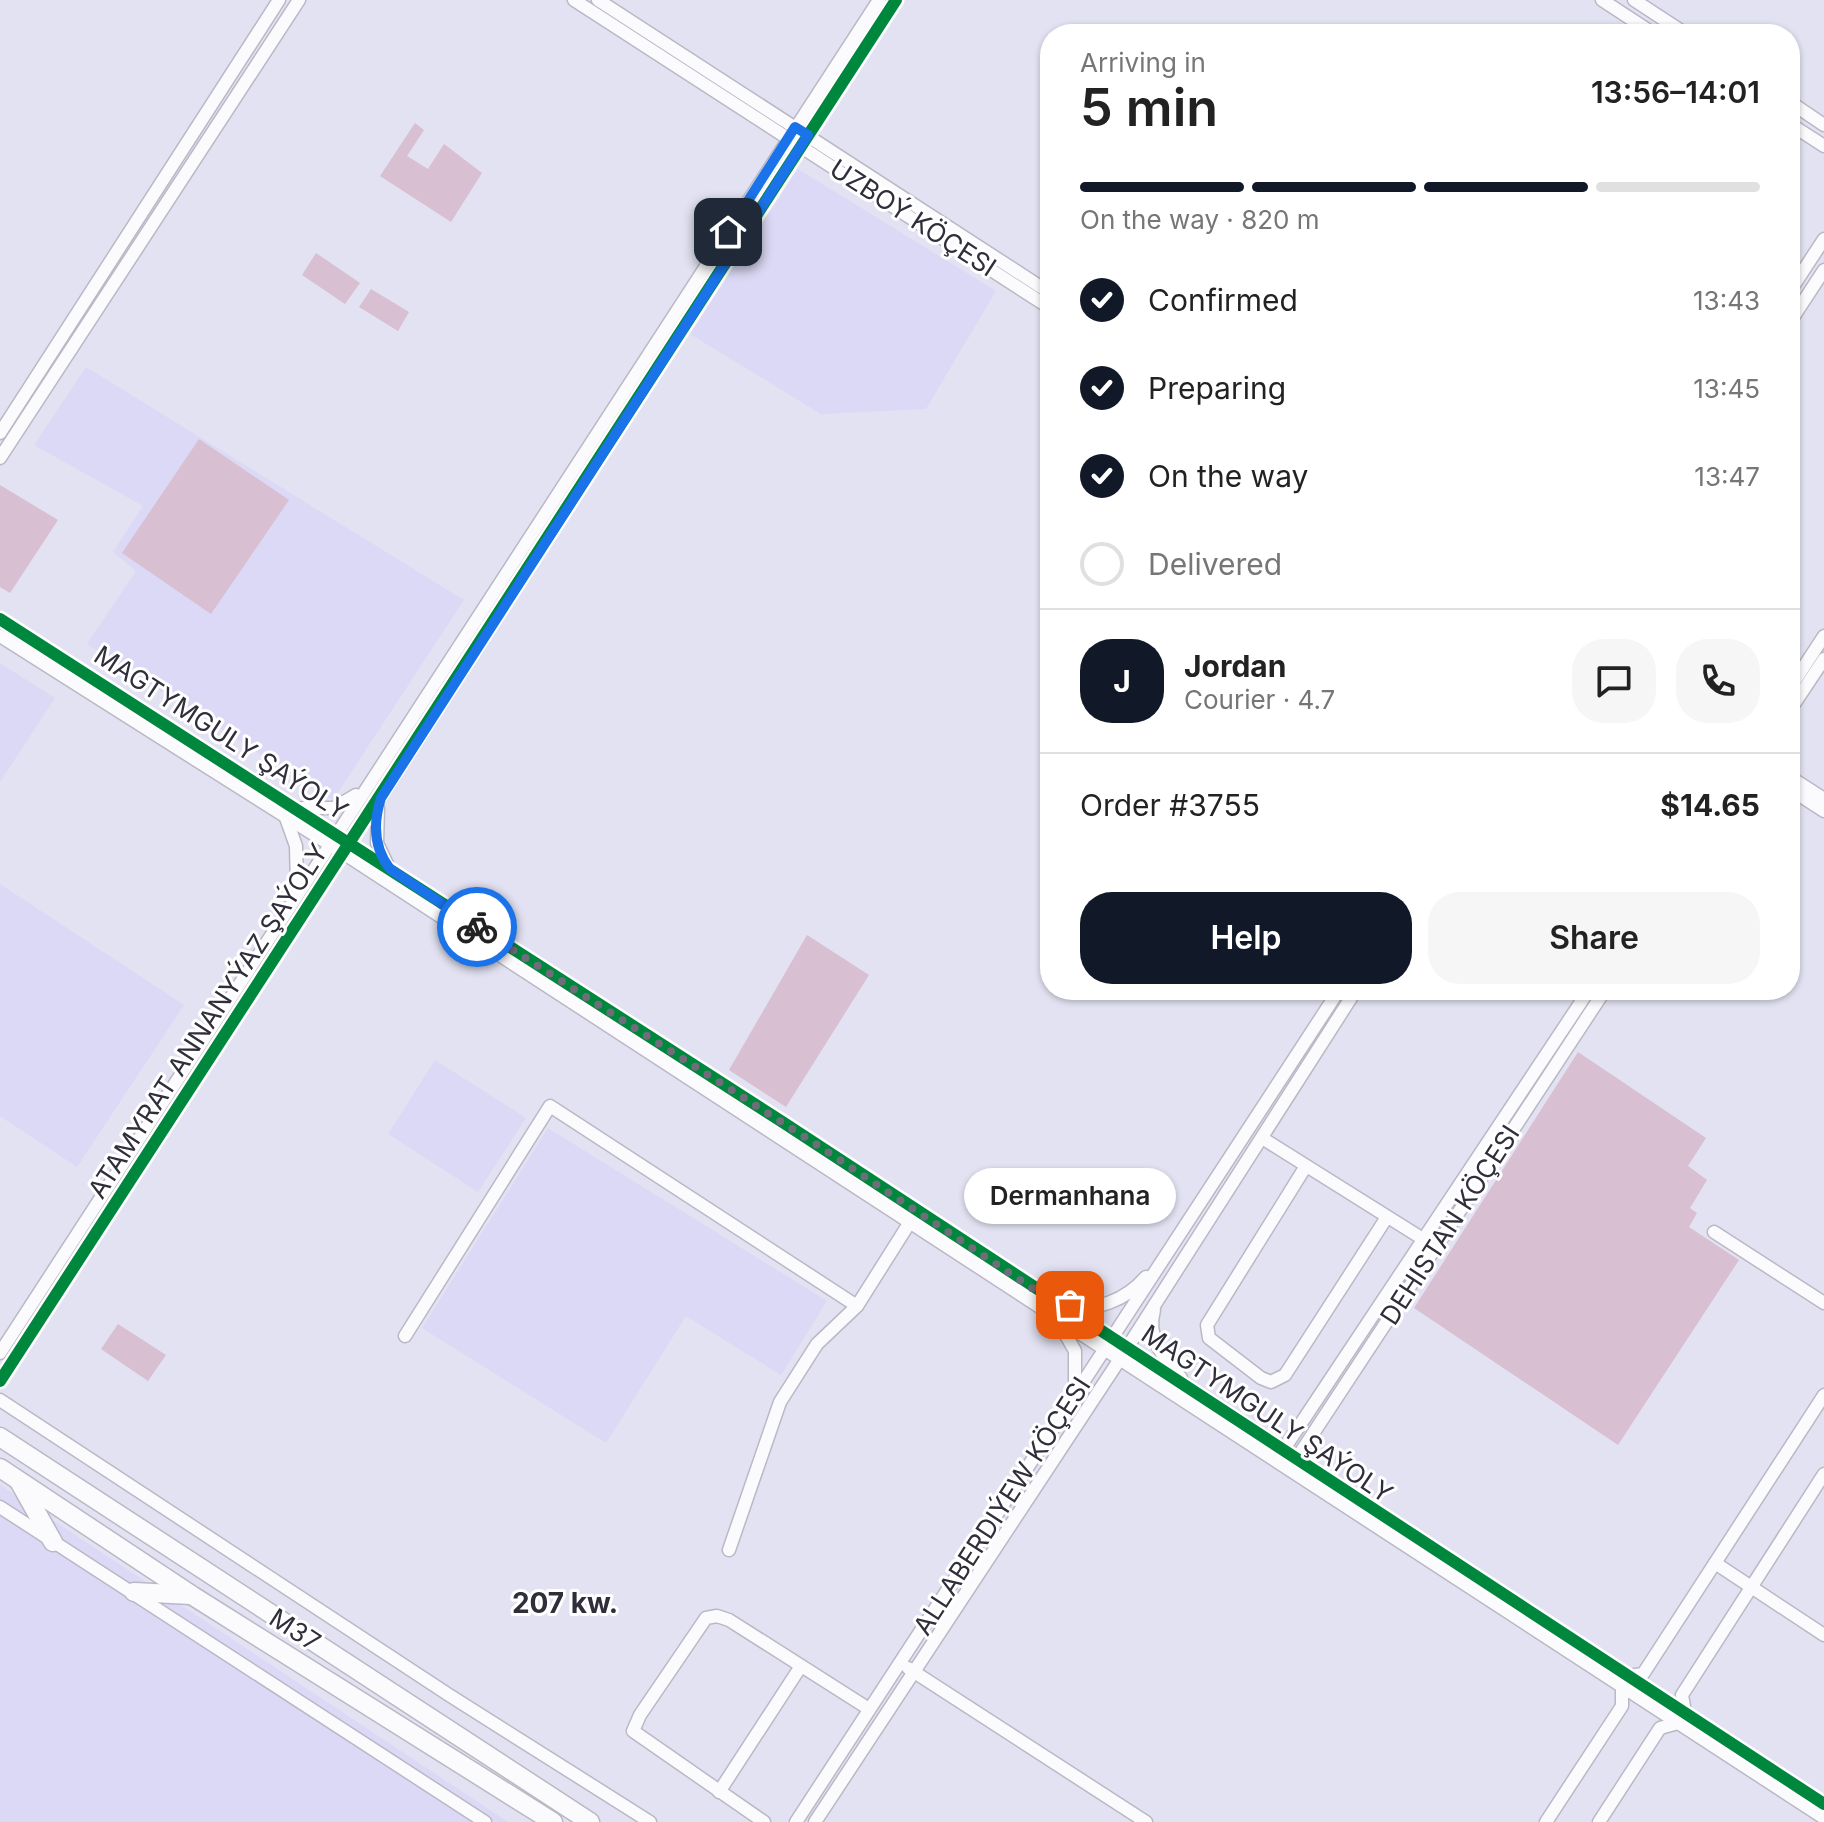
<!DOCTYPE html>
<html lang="en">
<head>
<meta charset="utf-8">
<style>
	body { margin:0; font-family:Inter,sans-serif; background:#f6f6f6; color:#222; height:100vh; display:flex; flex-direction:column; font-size:30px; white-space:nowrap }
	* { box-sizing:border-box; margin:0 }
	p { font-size:26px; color:#767676 }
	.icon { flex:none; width:44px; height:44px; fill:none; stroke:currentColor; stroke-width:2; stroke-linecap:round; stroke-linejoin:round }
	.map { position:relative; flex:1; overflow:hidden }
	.panel { position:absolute; left:1040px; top:24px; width:760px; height:976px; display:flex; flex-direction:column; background:#fff; border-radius:32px; box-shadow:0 2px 6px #0004 }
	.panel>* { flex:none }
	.pin { position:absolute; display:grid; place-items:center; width:68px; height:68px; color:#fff; margin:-34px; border-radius:16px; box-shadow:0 4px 12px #0006 }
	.courier { position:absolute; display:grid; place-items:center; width:80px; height:80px; margin:-40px; border:6px solid #1a73e8; border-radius:50%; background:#fff; color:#222; box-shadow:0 2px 10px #0007 }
	.bubble { position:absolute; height:56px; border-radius:28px; background:#fff; box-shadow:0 2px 6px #0004; font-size:26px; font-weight:600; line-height:56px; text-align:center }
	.overview em { font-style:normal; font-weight:600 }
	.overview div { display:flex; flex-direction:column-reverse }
	.overview { display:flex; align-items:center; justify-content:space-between; height:136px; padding:0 40px }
	h1 { font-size:52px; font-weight:600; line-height:60px }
	.bar { display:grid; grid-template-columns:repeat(4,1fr); gap:12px 8px; align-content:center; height:96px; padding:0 40px }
	.bar i { height:10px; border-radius:6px; background:#e0e0e0 }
	.bar .on { background:#111827 }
	.bar p { grid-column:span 4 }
	.line { display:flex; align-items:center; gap:20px; padding:0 40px; border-top:2px solid #e0e0e0 }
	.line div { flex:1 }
	.round { display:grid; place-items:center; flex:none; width:84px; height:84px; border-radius:32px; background:#f6f6f6 }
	ol { padding:0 40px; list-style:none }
	li { display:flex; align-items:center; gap:24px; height:88px }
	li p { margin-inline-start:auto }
	li .icon { padding:8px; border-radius:50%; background:#111827; color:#fff; stroke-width:4 }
	li:last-child { color:#767676 }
	li i { width:44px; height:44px; border:4px solid #e0e0e0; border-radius:50% }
	.action { display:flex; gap:16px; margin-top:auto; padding:16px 40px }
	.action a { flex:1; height:92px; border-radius:32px; background:#111827; color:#fff; font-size:32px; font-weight:600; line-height:92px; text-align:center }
	.action a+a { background:#f6f6f6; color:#222 }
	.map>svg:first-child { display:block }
	.built { fill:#dbd9f5 }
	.green { fill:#d8bfd2 }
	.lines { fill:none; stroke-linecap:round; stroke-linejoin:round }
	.minor-casing { stroke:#b9b8c5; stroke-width:15 }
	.highway-casing { stroke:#b9b8c5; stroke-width:21 }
	.minor { stroke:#fbfbfd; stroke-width:12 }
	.highway { stroke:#fbfbfd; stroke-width:18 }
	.cycleway-casing { stroke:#fff; stroke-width:17 }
	.cycleway { stroke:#00873e; stroke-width:12 }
	.done { stroke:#6f6d7a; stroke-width:8; stroke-dasharray:0 14.4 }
	.route { stroke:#1a73e8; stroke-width:10 }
	.labels { text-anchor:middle; stroke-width:6; stroke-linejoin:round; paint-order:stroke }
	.street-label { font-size:26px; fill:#302e3a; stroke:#fff }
	.neighbourhood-label { font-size:28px; font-weight:bold; fill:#302e3a; stroke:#fff }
</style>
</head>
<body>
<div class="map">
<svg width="1824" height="1822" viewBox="0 0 1824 1822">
	<rect width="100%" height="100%" fill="#e3e2f2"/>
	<g class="built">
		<path d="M798 169 996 291 926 409 821 414 690 334Z"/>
		<path d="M86 367 464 600 333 800 87 644 136 571 113 552 143 506 34 445Z"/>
		<path d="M0 663 55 698 0 782Z"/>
		<path d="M0 884 184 1005 77 1167 0 1116Z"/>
		<path d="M435 1060 526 1118 478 1192 388 1134Z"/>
		<path d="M548 1128 827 1301 781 1375 686 1316 606 1443 422 1328Z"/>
		<path d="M0 1485 508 1822H0Z"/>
	</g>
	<g class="green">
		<path d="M415 123 424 130 407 156 428 169 444 144 482 173 451 222 380 176Z"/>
		<path d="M316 253 360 283 345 304 302 275Z"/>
		<path d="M371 289 409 312 398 331 359 307Z"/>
		<path d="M199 439 289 500 211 614 122 553Z"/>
		<path d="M0 485 58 520 10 593 0 587Z"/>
		<path d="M807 935 869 975 786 1107 729 1070Z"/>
		<path d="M1578 1052 1706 1138 1688 1166 1707 1180 1690 1208 1697 1213 1689 1227 1739 1260 1618 1445 1414 1308Z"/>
		<path d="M118 1324 166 1355 148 1381 101 1349Z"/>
	</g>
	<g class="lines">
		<g class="minor-casing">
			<g id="minor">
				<path d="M574 0 1050 308"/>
				<path d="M598 0 1050 293"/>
				<path d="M1602 0 1654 34"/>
				<path d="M1634 0 1686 34"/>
				<path d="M1790 102 1824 125"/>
				<path d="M1790 124 1824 146"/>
				<path d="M1790 291 1824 239"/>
				<path d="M1790 322 1824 270"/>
				<path d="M0 433 279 0"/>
				<path d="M0 458 299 0"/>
				<path d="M0 619 784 1123 1824 1804"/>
				<path d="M0 636 343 853 1824 1818"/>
				<path d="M1790 688 1824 636"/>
				<path d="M1790 710 1824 659"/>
				<path d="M1790 777 1824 799"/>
				<path d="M1790 789 1824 811"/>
				<path d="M303 808H334L356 795"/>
				<path d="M378 808 377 843 388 866"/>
				<path d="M286 818 296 846 297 888"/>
				<path d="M1262 1138 1423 1239"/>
				<path d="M1306 1166 1207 1325 1209 1338 1261 1378 1271 1382 1285 1375 1387 1217"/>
				<path d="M1714 1232 1824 1303"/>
				<path d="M1066 1304C1095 1313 1126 1300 1146 1277"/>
				<path d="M1154 1310C1146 1338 1164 1358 1181 1378"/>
				<path d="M1058 1321 1075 1351V1390"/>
				<path d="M405 1336 550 1106 857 1306"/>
				<path d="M0 1353 879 0"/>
				<path d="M0 1381 896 0"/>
				<path d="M0 1400 449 1695 650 1822"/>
				<path d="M1282 1452 1589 990"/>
				<path d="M1295 1461 1605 990"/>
				<path d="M0 1507 485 1822"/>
				<path d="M729 1550 780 1402 817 1344 857 1306 910 1222"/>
				<path d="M1715 1563 1824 1635"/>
				<path d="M908 1668 1146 1822"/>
				<path d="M719 1792 801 1666"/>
				<path d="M764 1822 633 1731 640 1715 706 1618 717 1616 729 1620 869 1709"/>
				<path d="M796 1822 1339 990"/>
				<path d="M815 1822 1120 1359 1356 990"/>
				<path d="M1546 1822 1622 1706V1685L1628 1676 1643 1674 1824 1395"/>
				<path d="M1599 1822 1660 1728 1678 1723 1685 1712 1682 1695 1824 1474"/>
			</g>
		</g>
		<g class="highway-casing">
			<g id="highway">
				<path d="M0 1437 590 1822"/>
				<path d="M0 1468 193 1596 553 1822"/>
				<path d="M20 1483 53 1542"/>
				<path d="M134 1592 191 1595"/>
			</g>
		</g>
		<use href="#minor" class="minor"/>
		<use href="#highway" class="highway"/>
		<g class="cycleway-casing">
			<g id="cycleway">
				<path d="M0 619 784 1123 1824 1804"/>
				<path d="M0 1381 896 0"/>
			</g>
		</g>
		<use href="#cycleway" class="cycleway"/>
	</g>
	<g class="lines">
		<path class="done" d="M477 927 808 1139 1047 1298 1070 1305"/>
		<path class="route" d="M477 927 390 869C373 847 373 823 381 798L808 135 795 127 728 232"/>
	</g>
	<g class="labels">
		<g class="street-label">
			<text transform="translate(913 218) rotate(33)" y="9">UZBOÝ KÖÇESI</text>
			<text transform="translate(221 733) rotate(33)" y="9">MAGTYMGULY ŞAÝOLY</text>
			<text transform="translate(208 1021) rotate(-57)" y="9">ATAMYRAT ANNANYÝAZ ŞAÝOLY</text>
			<text transform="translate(1450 1225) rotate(-57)" y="9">DEHISTAN KÖÇESI</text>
			<text transform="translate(1267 1414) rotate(34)" y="9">MAGTYMGULY ŞAÝOLY</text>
			<text transform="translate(1002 1506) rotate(-57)" y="9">ALLABERDIÝEW KÖÇESI</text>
			<text transform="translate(295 1630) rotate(33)" y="9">M37</text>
		</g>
		<g class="neighbourhood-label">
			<text x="565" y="1613">207 kw.</text>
		</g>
	</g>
</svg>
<div class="pin" style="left:1070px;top:1305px;background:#ea580c"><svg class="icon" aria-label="bag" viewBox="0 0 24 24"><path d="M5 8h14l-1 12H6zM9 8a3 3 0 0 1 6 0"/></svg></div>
<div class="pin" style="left:728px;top:232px;background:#1f2937"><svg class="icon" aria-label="home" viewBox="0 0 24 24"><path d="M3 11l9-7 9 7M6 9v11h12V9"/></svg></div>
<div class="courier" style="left:477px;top:927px"><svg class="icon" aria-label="bike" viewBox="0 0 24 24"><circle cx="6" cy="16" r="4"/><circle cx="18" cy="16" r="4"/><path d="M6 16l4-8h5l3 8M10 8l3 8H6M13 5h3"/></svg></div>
<div class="bubble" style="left:964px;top:1168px;width:212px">Dermanhana</div>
<section class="panel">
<div class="overview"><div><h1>5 min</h1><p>Arriving in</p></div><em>13:56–14:01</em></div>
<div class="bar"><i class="on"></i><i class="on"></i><i class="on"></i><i></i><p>On the way · 820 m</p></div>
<ol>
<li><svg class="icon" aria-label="check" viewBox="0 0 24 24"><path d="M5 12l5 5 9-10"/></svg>Confirmed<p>13:43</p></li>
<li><svg class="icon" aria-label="check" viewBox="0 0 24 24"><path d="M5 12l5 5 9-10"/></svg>Preparing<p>13:45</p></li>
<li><svg class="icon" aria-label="check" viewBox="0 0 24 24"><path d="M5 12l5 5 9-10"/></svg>On the way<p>13:47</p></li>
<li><i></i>Delivered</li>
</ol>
<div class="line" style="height:144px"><b class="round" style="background:#111827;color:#fff">J</b><div><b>Jordan</b><p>Courier · 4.7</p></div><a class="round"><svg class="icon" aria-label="chat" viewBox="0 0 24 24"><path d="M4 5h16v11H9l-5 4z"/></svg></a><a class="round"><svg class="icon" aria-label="phone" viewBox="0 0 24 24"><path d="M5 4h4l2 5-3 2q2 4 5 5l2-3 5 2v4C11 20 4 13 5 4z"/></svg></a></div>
<div class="line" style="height:104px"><div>Order #3755</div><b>$14.65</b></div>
<div class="action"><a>Help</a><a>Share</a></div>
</section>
</div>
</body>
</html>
